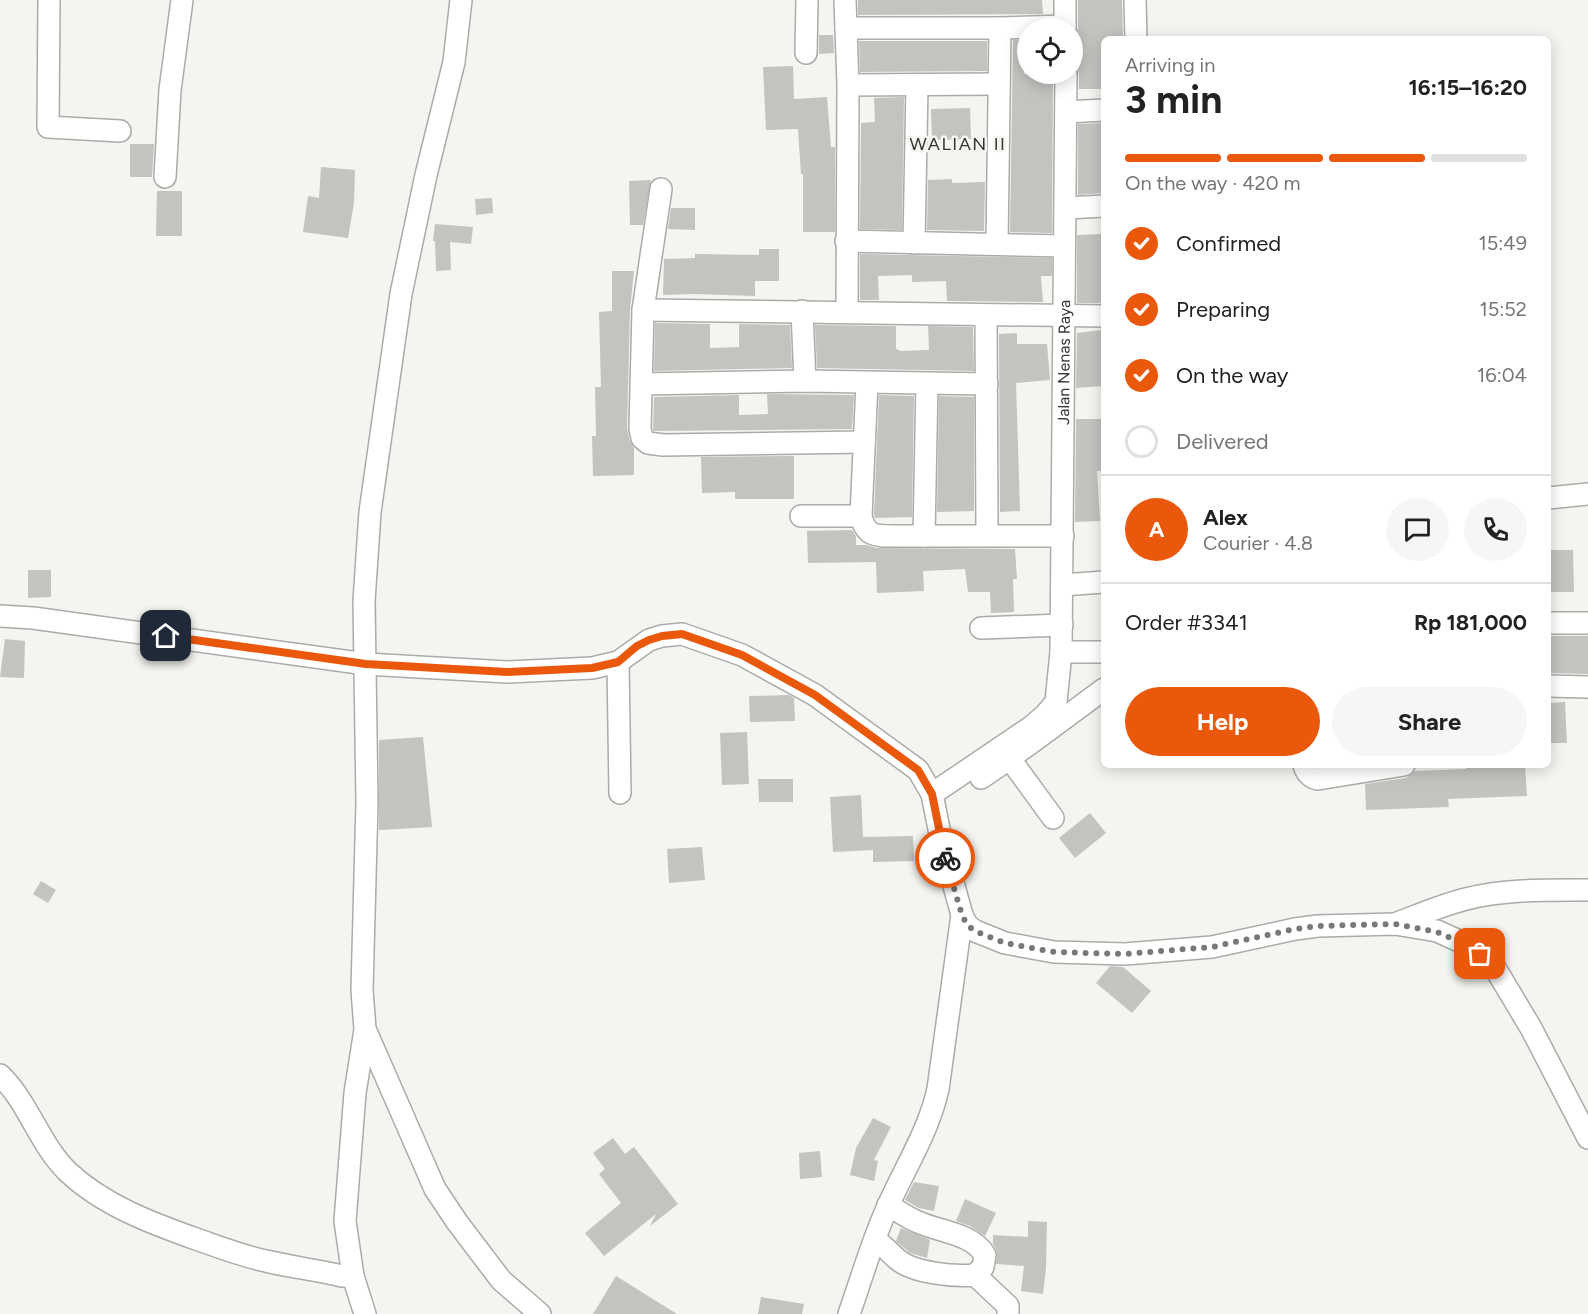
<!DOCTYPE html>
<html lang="en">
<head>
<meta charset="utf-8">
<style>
	body { margin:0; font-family:Figtree,sans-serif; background:#f6f6f6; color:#222; height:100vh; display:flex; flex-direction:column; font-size:22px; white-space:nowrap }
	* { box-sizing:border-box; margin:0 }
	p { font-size:20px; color:#767676 }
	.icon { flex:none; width:33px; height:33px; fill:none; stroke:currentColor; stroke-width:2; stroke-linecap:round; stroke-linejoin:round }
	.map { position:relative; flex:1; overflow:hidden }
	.details { position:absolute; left:1101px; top:36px; width:450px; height:732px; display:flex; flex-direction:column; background:#fff; border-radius:9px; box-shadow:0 3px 15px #0003 }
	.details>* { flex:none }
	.fabs { position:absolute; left:1017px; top:18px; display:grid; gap:12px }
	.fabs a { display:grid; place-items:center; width:66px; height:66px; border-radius:50%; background:#fff; box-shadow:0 3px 15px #0003; font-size:30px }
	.pin { position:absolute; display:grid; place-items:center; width:51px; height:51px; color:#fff; margin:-26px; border-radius:12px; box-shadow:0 3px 9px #0006 }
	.courier { position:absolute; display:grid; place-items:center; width:60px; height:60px; margin:-30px; border:4px solid #ea580c; border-radius:50%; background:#fff; color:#222; box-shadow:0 2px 8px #0007 }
	.headline em { font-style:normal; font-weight:700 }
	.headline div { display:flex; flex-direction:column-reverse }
	.headline { display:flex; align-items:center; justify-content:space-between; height:102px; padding:0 24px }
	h1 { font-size:39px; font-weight:700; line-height:45px }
	.bar { display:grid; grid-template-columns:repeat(4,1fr); gap:9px 6px; align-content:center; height:72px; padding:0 24px }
	.bar i { height:8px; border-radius:4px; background:#e0e0e0 }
	.bar .on { background:#ea580c }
	.bar p { grid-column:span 4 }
	.line { display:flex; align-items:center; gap:15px; padding:0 24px; border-top:2px solid #e0e0e0 }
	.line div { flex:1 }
	.round { display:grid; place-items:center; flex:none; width:63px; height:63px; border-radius:32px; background:#f6f6f6 }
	ol { padding:0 24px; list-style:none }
	li { display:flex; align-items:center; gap:18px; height:66px }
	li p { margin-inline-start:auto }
	li .icon { padding:6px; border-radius:50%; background:#ea580c; color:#fff; stroke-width:4 }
	li:last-child { color:#767676 }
	li i { width:33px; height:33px; border:3px solid #e0e0e0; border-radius:50% }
	.primary-button { display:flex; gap:12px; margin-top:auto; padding:12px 24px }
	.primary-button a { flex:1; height:69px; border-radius:36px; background:#ea580c; color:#fff; font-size:24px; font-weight:700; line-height:69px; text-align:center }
	.primary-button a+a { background:#f6f6f6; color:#222 }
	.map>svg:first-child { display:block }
	.building { fill:#c3c3c0 }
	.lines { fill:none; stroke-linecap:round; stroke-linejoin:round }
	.minor-casing { stroke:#ababa8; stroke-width:24 }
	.minor { stroke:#fff; stroke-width:21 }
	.done { stroke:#787876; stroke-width:6; stroke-dasharray:0 10.8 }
	.route { stroke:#ea580c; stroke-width:8 }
	.labels { text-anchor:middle; stroke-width:5; stroke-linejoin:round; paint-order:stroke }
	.street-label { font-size:16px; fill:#353534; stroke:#f4f4f0 }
	.neighbourhood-label { font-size:18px; letter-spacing:1.5px; fill:#353534; stroke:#f4f4f0 }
</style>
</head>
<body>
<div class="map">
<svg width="1588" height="1314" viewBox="0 0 1588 1314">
	<rect width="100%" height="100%" fill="#f4f4f0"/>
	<g class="building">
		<path d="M858 0H1042L1043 14 858 15Z"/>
		<path d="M1078 0H1122L1123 39H1104V89H1079V74L1077 67 1072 63 1075 62 1074 36 1078 28Z"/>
		<path d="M819 35H833L834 53 819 54Z"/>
		<path d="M1013 40H1024V74H1053L1052 233 1010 232Z"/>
		<path d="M859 41H987V71L860 72Z"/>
		<path d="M793 66 794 99 827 97 831 147H835V232H803V174H801L798 129 766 130 763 67Z"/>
		<path d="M904 97 902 230 860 229 861 123 875 122 874 98Z"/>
		<path d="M970 108 971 139 932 140 931 109Z"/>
		<path d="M1104 123V193L1078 195V124Z"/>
		<path d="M130 144H154L152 177H130Z"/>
		<path d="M321 167 355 170 354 203 348 238 303 232 308 196 319 198Z"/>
		<path d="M952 179V183L985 182 984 231 927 230 928 180Z"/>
		<path d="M651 180 643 225H630L629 181Z"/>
		<path d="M157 191H182V236H156Z"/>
		<path d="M492 198 493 213 476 215 475 199Z"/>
		<path d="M671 208H695V230L668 229Z"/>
		<path d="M435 224 473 227 471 244 450 242 451 270 436 271 435 241H433Z"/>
		<path d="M1104 234V303H1077V235Z"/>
		<path d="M759 249H779V281H755V296L694 294 663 295 664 259 695 258V254L759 255Z"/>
		<path d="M860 254 1052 258V276H1041L1043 302 947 301 946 281 912 282V275L878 276 879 300H860Z"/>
		<path d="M612 271H634L630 310 627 429 630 441 634 448V475L593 476 592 436H596L595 387H601L599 312 612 311Z"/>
		<path d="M655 323 710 324V348L739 347V324L790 325 792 368 654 371Z"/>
		<path d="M815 325 896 326V349L901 351 929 350 928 326 973 327 974 371 817 368Z"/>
		<path d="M1101 330 1104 359V386L1076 388 1077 333Z"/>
		<path d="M1017 333V344H1047L1050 380 1016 383 1020 511 1000 512 999 334Z"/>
		<path d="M767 394 854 395 852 429 653 431 654 397 739 395V415L768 414Z"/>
		<path d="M879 395 914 396 912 517 875 518 874 514Z"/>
		<path d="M939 396 974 397V511L937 512Z"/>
		<path d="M1076 419H1104L1103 471H1097L1100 521 1075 522Z"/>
		<path d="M794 456V499H735V492L702 493 701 457Z"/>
		<path d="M852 530 856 536V545H866L876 548 1015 549 1017 579H1013L1014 612 991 613 990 592H968L965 569 923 571 924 591 877 593 876 562 808 563 807 531Z"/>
		<path d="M1548 550H1573L1574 592H1548Z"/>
		<path d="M28 570H51V597L28 598Z"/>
		<path d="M1548 636H1588V674L1548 673Z"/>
		<path d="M5 639 25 641 24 678 0 677Z"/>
		<path d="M789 695 794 698 795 721 750 722 749 696Z"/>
		<path d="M1565 702 1567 743H1548V703Z"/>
		<path d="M747 732 749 784 722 785 720 733Z"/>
		<path d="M423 737 432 827 379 830V740Z"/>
		<path d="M1465 765H1525L1527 796 1448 799 1449 807 1366 810 1365 784 1406 778 1415 771 1466 769Z"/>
		<path d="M758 779H793V802H759Z"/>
		<path d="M861 795 863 837 913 836 914 861 873 862V850L833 852 830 797Z"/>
		<path d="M1090 813 1106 833 1075 858 1059 838Z"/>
		<path d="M702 847 705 880 669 883 667 849Z"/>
		<path d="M41 881 56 890 48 903 33 894Z"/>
		<path d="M1110 966 1123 967 1151 991 1132 1013 1096 983Z"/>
		<path d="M873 1118 891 1127 874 1160 878 1161 874 1181 850 1175 856 1148Z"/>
		<path d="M613 1138 625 1154 634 1147 678 1204 650 1226 656 1214 604 1256 585 1233 621 1203 599 1174 605 1169 593 1153Z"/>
		<path d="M820 1151 822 1177 800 1179 799 1153Z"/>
		<path d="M914 1182 939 1186 934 1211 919 1208 905 1200Z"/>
		<path d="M965 1199 996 1213 985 1236 970 1226 956 1221Z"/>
		<path d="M1028 1221 1047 1222 1046 1268 1043 1294 1021 1291 1024 1266 996 1264 997 1252 993 1244V1235L1028 1237Z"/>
		<path d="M901 1228 930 1240 927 1258 910 1253 896 1241Z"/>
		<path d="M616 1276 677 1314H593Z"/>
		<path d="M761 1297 804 1304 802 1314H758Z"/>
	</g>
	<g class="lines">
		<g class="minor-casing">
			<g id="minor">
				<path d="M49 0 48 127 120 131"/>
				<path d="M461 0 454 62 426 175 401 294 370 512 364 601 367 802 362 990 365 1029 435 1189 457 1222 501 1280 540 1314"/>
				<path d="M845 0 848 85 847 312"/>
				<path d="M1065 0V28"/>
				<path d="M1135 0 1136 39"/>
				<path d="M846 28H1000L1065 26"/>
				<path d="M806 53 807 0"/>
				<path d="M848 85 999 84"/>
				<path d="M1066 112 1104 110"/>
				<path d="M165 177 170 90 182 0"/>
				<path d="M661 189 643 310 640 429 642 438 648 443 663 445 864 442"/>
				<path d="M1066 208 1104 206"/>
				<path d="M846 241 1064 246"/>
				<path d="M914 243 917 86"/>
				<path d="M997 244 1000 28"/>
				<path d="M643 310 1104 316"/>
				<path d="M802 311 805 381"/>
				<path d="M986 315 987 535"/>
				<path d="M867 383 861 516C866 537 876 536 896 536H1063"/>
				<path d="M641 384 805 381 987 384"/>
				<path d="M1548 498 1588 494"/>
				<path d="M801 516H861"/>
				<path d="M924 536 927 383"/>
				<path d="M1062 585 1104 582"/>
				<path d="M0 616 33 618 366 664 507 672 592 668 618 662 649 640 662 636 682 634 742 655 815 695 918 770 932 794 941 839 962 915 967 925 975 931 1005 943 1054 952 1125 954 1212 947 1295 929 1318 926 1395 924 1437 931 1468 945 1492 963 1531 1028 1588 1138"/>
				<path d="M1548 623H1588"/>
				<path d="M981 628 1062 625"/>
				<path d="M1061 652H1104"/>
				<path d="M618 662 620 793"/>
				<path d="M1548 686 1588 687"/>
				<path d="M1010 759 1053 818"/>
				<path d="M1304 765C1306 773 1311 778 1318 779L1404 765"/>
				<path d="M981 778C1023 750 1063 719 1104 689"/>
				<path id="s1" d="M932 794 1031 727 1045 715 1056 702 1061 652 1066 74"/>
				<path d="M1395 924C1419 915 1442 905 1466 899 1505 889 1548 890 1588 890"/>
				<path d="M0 1075C29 1103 39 1144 68 1172 103 1205 151 1223 196 1239 219 1247 242 1256 266 1261 291 1267 317 1270 342 1276H353L345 1221 355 1093 365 1030"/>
				<path d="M888 1205C898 1211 908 1218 918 1222 940 1232 972 1233 985 1255L983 1267 975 1275 1008 1306V1312"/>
				<path d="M875 1240C886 1247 888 1251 897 1259 913 1273 954 1277 975 1275"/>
				<path d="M353 1276 365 1314"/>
				<path d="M849 1314C861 1280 871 1245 885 1213 903 1170 928 1134 938 1089L962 915"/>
			</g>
		</g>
		<use href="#minor" class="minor"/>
	</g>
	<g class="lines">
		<path class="done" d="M945 858 962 915 967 925 975 931 1005 943 1054 952 1125 954 1212 947 1295 929 1318 926 1395 924 1437 932 1467 945 1480 954"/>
		<path class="route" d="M166 636 366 664 507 672 592 668 618 662 637 646 649 640 662 636 682 634 742 655 815 695 918 770 932 794 945 858"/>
	</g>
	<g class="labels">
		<g class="street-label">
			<text dy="6" stroke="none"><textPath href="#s1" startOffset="495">Jalan Nenas Raya</textPath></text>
		</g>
		<g class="neighbourhood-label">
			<text x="958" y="150">WALIAN II</text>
		</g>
	</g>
</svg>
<div class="fabs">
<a><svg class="icon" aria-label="locate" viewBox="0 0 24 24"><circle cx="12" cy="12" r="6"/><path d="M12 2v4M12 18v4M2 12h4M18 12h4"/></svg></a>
</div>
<div class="pin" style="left:1480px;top:954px;background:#ea580c"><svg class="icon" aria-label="bag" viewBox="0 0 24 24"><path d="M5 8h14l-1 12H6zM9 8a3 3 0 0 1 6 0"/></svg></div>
<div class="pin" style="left:166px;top:636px;background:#1f2937"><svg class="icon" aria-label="home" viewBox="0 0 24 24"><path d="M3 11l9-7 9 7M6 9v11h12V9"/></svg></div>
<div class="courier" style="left:945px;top:858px"><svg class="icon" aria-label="bike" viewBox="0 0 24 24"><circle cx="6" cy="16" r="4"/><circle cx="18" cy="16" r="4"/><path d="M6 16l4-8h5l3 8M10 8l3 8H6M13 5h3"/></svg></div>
<section class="details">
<div class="headline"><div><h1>3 min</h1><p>Arriving in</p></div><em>16:15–16:20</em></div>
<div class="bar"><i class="on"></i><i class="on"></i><i class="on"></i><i></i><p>On the way · 420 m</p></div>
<ol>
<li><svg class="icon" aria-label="check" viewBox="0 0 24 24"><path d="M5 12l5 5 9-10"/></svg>Confirmed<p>15:49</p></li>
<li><svg class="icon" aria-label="check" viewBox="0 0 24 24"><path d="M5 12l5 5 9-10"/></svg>Preparing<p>15:52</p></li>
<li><svg class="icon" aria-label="check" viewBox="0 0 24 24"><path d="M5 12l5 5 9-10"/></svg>On the way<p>16:04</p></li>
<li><i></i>Delivered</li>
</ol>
<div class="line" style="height:108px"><b class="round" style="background:#ea580c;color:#fff">A</b><div><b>Alex</b><p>Courier · 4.8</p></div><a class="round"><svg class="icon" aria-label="chat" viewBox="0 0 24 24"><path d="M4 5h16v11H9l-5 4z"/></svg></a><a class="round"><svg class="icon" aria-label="phone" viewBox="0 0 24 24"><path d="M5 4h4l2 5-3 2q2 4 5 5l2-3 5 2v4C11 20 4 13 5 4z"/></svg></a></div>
<div class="line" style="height:78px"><div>Order #3341</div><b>Rp 181,000</b></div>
<div class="primary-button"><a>Help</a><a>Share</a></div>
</section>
</div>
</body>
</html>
